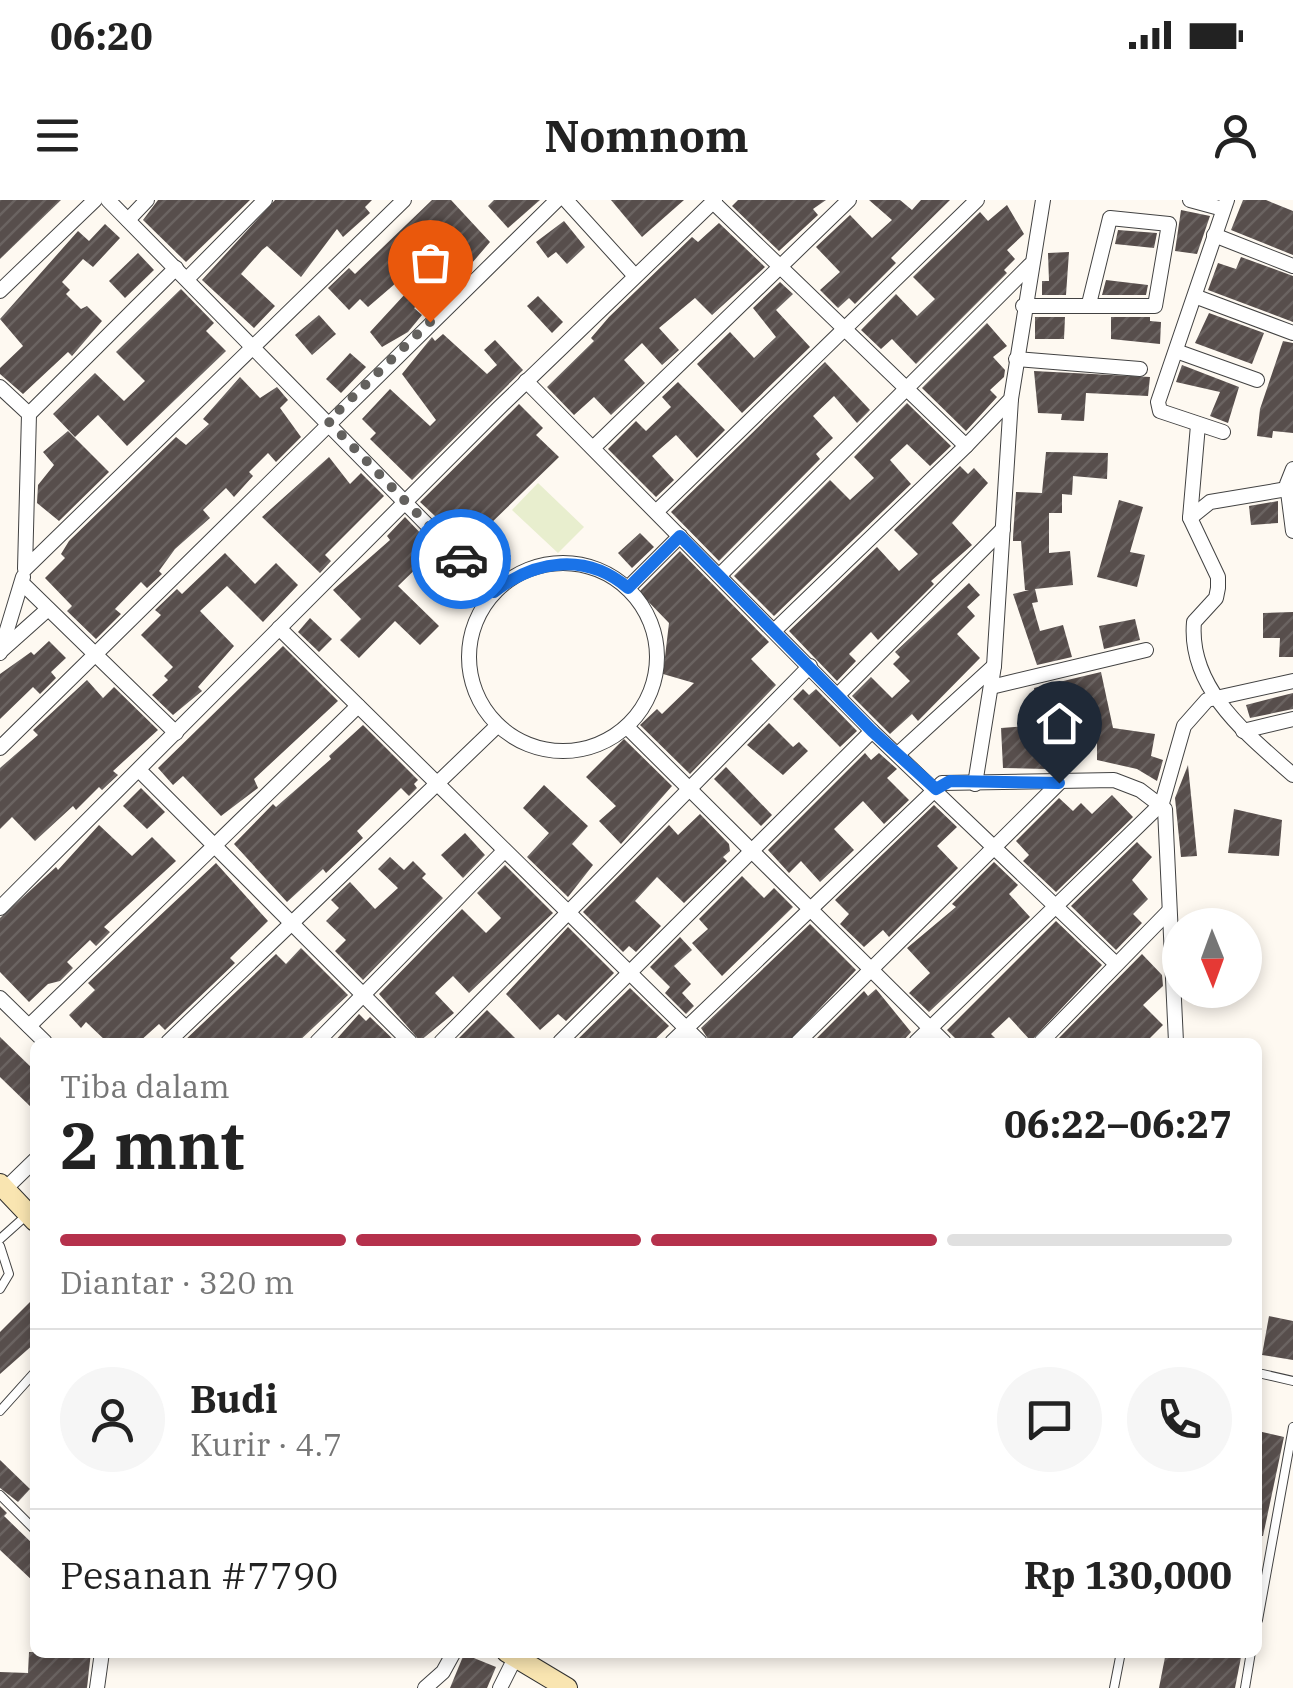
<!DOCTYPE html>
<html lang="id">
<head>
<meta charset="utf-8">
<style>
	body { margin:0; font-family:"IBM Plex Serif",serif; background:#f6f6f6; color:#222; height:100vh; display:flex; flex-direction:column; font-size:38px; white-space:nowrap }
	* { box-sizing:border-box; margin:0 }
	p { font-size:32px; color:#767676 }
	.icon { flex:none; width:55px; height:55px; fill:none; stroke:currentColor; stroke-width:2; stroke-linecap:round; stroke-linejoin:round }
	.map { position:relative; flex:1; overflow:hidden }
	.sheet { position:absolute; left:30px; top:838px; width:1232px; height:620px; display:flex; flex-direction:column; background:#fff; border-radius:15px; box-shadow:0 5px 15px #0003 }
	.sheet>* { flex:none }
	.needle { width:65px; rotate:179deg }
	.buttons { position:absolute; left:1162px; top:708px; display:grid; gap:20px }
	.buttons a { display:grid; place-items:center; width:100px; height:100px; border-radius:50%; background:#fff; box-shadow:0 5px 15px #0003; font-size:50px }
	.pin { position:absolute; display:grid; place-items:center; width:85px; height:85px; color:#fff; margin:-102px -42px; border-radius:50% 50% 50% 0; rotate:-45deg; box-shadow:0 0 10px #0007 }
	.pin .icon { rotate:45deg }
	.courier { position:absolute; display:grid; place-items:center; width:100px; height:100px; margin:-50px; border:8px solid #1a73e8; border-radius:50%; background:#fff; color:#222; box-shadow:0 2px 12px #0007 }
	.summary em { font-style:normal; font-weight:700 }
	.summary div { display:flex; flex-direction:column-reverse }
	.summary { display:flex; align-items:center; justify-content:space-between; height:170px; padding:0 30px }
	h1 { font-size:65px; font-weight:700; line-height:75px }
	.bar { display:grid; grid-template-columns:repeat(4,1fr); gap:15px 10px; align-content:center; height:120px; padding:0 30px }
	.bar i { height:12px; border-radius:8px; background:#e0e0e0 }
	.bar .on { background:#b5314c }
	.bar p { grid-column:span 4 }
	.line { display:flex; align-items:center; gap:25px; padding:0 30px; border-top:2px solid #e0e0e0 }
	.line div { flex:1 }
	.round { display:grid; place-items:center; flex:none; width:105px; height:105px; border-radius:52px; background:#f6f6f6 }
	.status { display:flex; justify-content:space-between; align-items:center; height:70px; padding:0 50px; background:#fff; direction:ltr }
	.status svg { height:28px; fill:currentColor }
	header { display:flex; justify-content:space-between; align-items:center; height:130px; padding:0 30px; background:#fff; font-size:45px; font-weight:700 }
	.map>svg:first-child { display:block }
	.pitch { fill:#e8eece }
	.building { fill:url(#building-hatch) }
	.lines { fill:none; stroke-linecap:round; stroke-linejoin:round }
	.service-casing { stroke:#424242; stroke-width:10 }
	.minor-casing { stroke:#424242; stroke-width:16 }
	.secondary-casing { stroke:#313131; stroke-width:22 }
	.service { stroke:#fff; stroke-width:8 }
	.minor { stroke:#fff; stroke-width:14 }
	.secondary { stroke:#f9e5b1; stroke-width:20 }
	.done { stroke:#63615e; stroke-width:10; stroke-dasharray:0 18 }
	.route { stroke:#1a73e8; stroke-width:12 }
</style>
</head>
<body>
<div class="status"><b>06:20</b><svg viewBox="0 0 49 12"><path d="M0 12V9h3v3zM5 12V6h3v6zM10 12V3h3v9zM15 12V0h3v12zM26 1h20v11H26zM47 4h2v5h-2z"/></svg></div>
<header><svg class="icon" aria-label="menu" viewBox="0 0 24 24"><path d="M4 6h16M4 12h16M4 18h16"/></svg>Nomnom<svg class="icon" aria-label="person" viewBox="0 0 24 24"><circle cx="12" cy="8" r="4"/><path d="M4 21q1-7 8-7t8 7"/></svg></header>
<div class="map">
<svg width="1293" height="1488" viewBox="0 0 1293 1488">
	<defs>
		<pattern id="building-hatch" width="6" height="6" patternUnits="userSpaceOnUse" patternTransform="scale(2.5)"><rect width="6" height="6" fill="#574e4c"/><path d="M-1 1l2-2M0 6l6-6M5 7l2-2" fill="none" stroke="#6a6361"/></pattern>
	</defs>
	<rect width="100%" height="100%" fill="#fef9f1"/>
	<path class="pitch" d="M538 283 584 327 558 353 512 310Z"/>
	<g class="building">
		<path d="M0 0H61L0 59Z"/>
		<path d="M158 0H250L186 62 143 20Z"/>
		<path d="M275 0H372L365 7 370 13 343 37 337 29 301 77 267 46 262 50 241 74 275 106 254 128 202 80Z"/>
		<path d="M432 0H451L490 42 460 77 414 108 422 115 408 132 382 147 370 132 406 93 396 83 368 107 360 99 349 110 328 88 349 68 355 74Z"/>
		<path d="M494 0H540L508 28 488 6Z"/>
		<path d="M611 0H684L642 37Z"/>
		<path d="M738 0H826L813 9 818 15 779 51 732 6Z"/>
		<path d="M869 0H900L912 10 921 0H950L891 58 896 63 855 104 849 98 838 108 820 90 840 72 816 47 850 15 872 38 892 20Z"/>
		<path d="M1243 0H1266L1293 11V55L1231 30Z"/>
		<path d="M1007 5 1024 34 1007 50 1015 59 1004 70 1007 73 916 164 892 139 881 149 861 130 896 94 917 116 935 99 913 77 980 12 988 21Z"/>
		<path d="M1181 10 1210 16 1197 54 1175 51Z"/>
		<path d="M564 21 585 47 567 64 556 52 548 58 536 42Z"/>
		<path d="M719 23 765 67 712 115 695 98 659 128 679 150 662 165 642 143 624 160 645 183 611 215 594 197 574 215 547 187 594 141 591 138 609 117 692 37 698 42Z"/>
		<path d="M105 24 120 38 93 67 83 59 62 82 70 90 66 94 81 109 87 106 102 121 72 156 68 152 23 194 0 174V168L23 146 0 119 78 31 89 41Z"/>
		<path d="M1118 30 1157 33 1154 48 1115 44Z"/>
		<path d="M1069 52 1066 95H1042V81H1049L1048 53Z"/>
		<path d="M138 53 154 70 125 98 109 81Z"/>
		<path d="M1241 57 1293 76V122L1208 90 1218 63 1236 69Z"/>
		<path d="M1106 80 1148 85 1146 95H1102Z"/>
		<path d="M780 82 793 94 776 110 810 147 742 213 697 164 730 132 754 158 776 137 753 108Z"/>
		<path d="M181 89 214 123 206 131 226 151 127 246 98 215 75 237 53 214 95 173 124 201 145 181 116 152Z"/>
		<path d="M538 96 563 122 552 133 527 106Z"/>
		<path d="M1209 113 1264 133 1252 164 1195 143Z"/>
		<path d="M319 115 336 134 312 155 295 135Z"/>
		<path d="M1035 117H1065L1064 139H1035Z"/>
		<path d="M1111 117H1150V121L1161 122 1160 144 1111 139Z"/>
		<path d="M987 123 1007 146 993 157 1005 170 1004 177 990 190 997 197 966 231 922 188Z"/>
		<path d="M443 134 487 174 497 165 484 150 495 140 523 170 412 280 370 239 376 233 362 219 390 189 430 226 436 220 402 174 432 137 435 141Z"/>
		<path d="M1283 141 1293 143V233L1273 231 1272 238 1257 236 1260 209Z"/>
		<path d="M350 153 366 167 341 193 326 179Z"/>
		<path d="M825 162 870 210 857 223 834 196 813 216 833 238 816 254 820 259 719 361 671 312Z"/>
		<path d="M1182 165 1239 187 1228 223 1210 216 1220 192 1176 182Z"/>
		<path d="M1034 171 1150 177 1148 196 1086 193 1084 221 1061 220 1062 214 1038 213Z"/>
		<path d="M240 177 260 198 277 187 288 200 280 208 301 237 276 262 268 253 249 272 253 276 234 297 226 288 203 310 210 318 175 349 159 371 162 374 147 388 141 382 115 409 121 414 96 439 67 411 72 406 45 378 65 358 61 354 69 341 176 237 186 245 209 224 203 219Z"/>
		<path d="M678 182 725 230 697 258 676 235 652 256 674 280 656 297 608 249 636 221 646 231 671 207 662 197Z"/>
		<path d="M907 203 951 246 930 266 907 244 890 260 911 284 774 416 734 376 830 280 850 300 874 278 854 257Z"/>
		<path d="M519 204 543 228 536 235 559 257 485 329 511 356 495 372 420 302Z"/>
		<path d="M68 231 109 272 59 321 37 303 38 285 54 265 43 252Z"/>
		<path d="M1046 252 1108 253 1107 279 1073 276 1072 295 1062 294V313H1049V353L1070 351 1073 385 1035 389 1038 402 1032 403 1040 431 1063 425 1072 457 1037 465 1013 394 1029 390H1025L1021 341H1013V337L1016 292 1042 293Z"/>
		<path d="M329 257 350 284 361 273 384 296 325 355 331 361 320 373 262 317Z"/>
		<path d="M960 266 968 274 974 268 988 283 952 323 972 345 931 381 934 384 878 440 871 432 849 454 856 461 837 481 789 431 877 347 899 371 918 354 894 330Z"/>
		<path d="M1119 300 1143 307 1130 352 1145 355 1137 387 1097 377Z"/>
		<path d="M1278 301V323L1251 325 1249 306Z"/>
		<path d="M405 317 426 339 418 347 428 357 398 386 439 426 420 445 395 421 359 458 340 440 361 419 333 390 390 340 387 336Z"/>
		<path d="M640 333 654 347 632 368 618 353Z"/>
		<path d="M680 351 769 442 751 459 776 485 690 574 640 525 657 509 662 514 694 483 663 474 669 423 639 392Z"/>
		<path d="M225 353 255 384 276 363 298 385 263 422 227 386 200 411 234 446 198 487 202 491 173 515 152 495 168 480 164 476 173 467 141 435 161 415 155 410 177 389 182 394Z"/>
		<path d="M969 383 980 395 967 407 975 416 957 434 980 458 918 521 912 514 890 534 852 496 871 477 892 498 910 481 893 464 900 457 895 452Z"/>
		<path d="M1293 412V457H1279L1280 438H1263V413Z"/>
		<path d="M310 418 332 439 319 452 298 432Z"/>
		<path d="M1135 419 1140 440 1104 449 1099 426Z"/>
		<path d="M49 441 66 458 51 472 56 478 40 494 33 487 0 519V474L31 452 34 455Z"/>
		<path d="M283 446 338 501 254 579 258 588 221 616 183 576 173 585 158 568Z"/>
		<path d="M1101 472 1113 528 1155 534 1151 556 1163 560 1157 581 1137 569 1097 560V523L1084 526 1078 501 1038 509 1034 488Z"/>
		<path d="M87 480 103 498 114 487 158 530 113 571 118 575 102 590 99 587 76 610 73 606 35 641 12 617 0 629V568L38 535 33 530Z"/>
		<path d="M803 489 809 495 816 489 857 531 840 547 793 499Z"/>
		<path d="M1293 493V509L1250 518 1246 505Z"/>
		<path d="M769 523 793 547 799 542 808 551 783 575 747 545Z"/>
		<path d="M363 525 418 580 414 584 417 588 409 596 401 588 357 631 363 638 326 673 323 669 287 702 234 644 273 604 276 607 331 559 329 556Z"/>
		<path d="M1029 526V533H1046V569L1003 568 1001 528Z"/>
		<path d="M624 539 672 586 621 644 599 621 616 606 586 577Z"/>
		<path d="M865 553 871 560 879 553 897 569 887 578 909 600 884 624 863 601 834 629 854 650 820 682 801 661 789 673 768 650Z"/>
		<path d="M1188 565 1197 656 1181 657 1175 598Z"/>
		<path d="M726 567 772 615 761 626 714 579Z"/>
		<path d="M544 585 588 626 572 644 593 665 568 697 527 657 549 633 523 608Z"/>
		<path d="M141 588 165 612 147 629 123 606Z"/>
		<path d="M1112 595 1133 617 1056 692 1023 661 1029 655 1016 641 1059 598 1073 611 1081 603 1092 614Z"/>
		<path d="M934 605 957 627 937 646 958 668 889 737 883 730 864 747 840 724 849 714 835 700Z"/>
		<path d="M1234 609 1282 620 1279 656 1228 653Z"/>
		<path d="M700 614 729 644 730 651 723 657 727 661 684 703 657 677 635 701 661 726 636 752 629 746 623 752 583 712 669 625 678 635Z"/>
		<path d="M99 625 132 656 152 637 176 661 104 727 110 732 96 746 90 740 67 762 73 768 60 781 48 784 29 802 0 772V718L56 667 58 670Z"/>
		<path d="M465 633 485 655 463 678 441 655Z"/>
		<path d="M1137 642 1152 657 1132 680 1148 699 1133 714 1142 723 1116 750 1071 706Z"/>
		<path d="M390 657 404 670 413 661 426 674 422 678 443 698 363 780 335 751 346 740 326 721 339 708 331 700 350 682 375 709 398 688 378 669Z"/>
		<path d="M994 662 1018 685 1009 694 1030 717 929 812 909 793 930 773 907 748 956 707 952 704Z"/>
		<path d="M216 663 268 721 230 758 235 763 165 830 159 824 139 842H107L86 822 81 828 69 815 95 790 88 783Z"/>
		<path d="M505 665 553 713 469 793 453 776 435 793 454 813 420 841 379 794 462 709 486 733 501 718 477 693Z"/>
		<path d="M742 676 764 698 774 688 793 707 722 776 692 743 708 729 699 719Z"/>
		<path d="M1056 721 1102 765 1031 841 1009 817 991 834 999 842H959L947 830Z"/>
		<path d="M810 724 856 770 788 842H710L701 828Z"/>
		<path d="M568 727 614 773 566 821 558 814 540 830 506 794Z"/>
		<path d="M680 737 692 750 674 766 691 784 682 793 694 806 686 814 665 793 670 787 650 767Z"/>
		<path d="M301 748 348 795 298 842H183L276 754 286 764Z"/>
		<path d="M1142 754 1162 775 1163 786 1143 805 1163 825 1146 842H1055Z"/>
		<path d="M630 788 669 826 652 842H575Z"/>
		<path d="M876 789 911 832 902 842H813L864 791 868 796Z"/>
		<path d="M487 810 519 842H455Z"/>
		<path d="M359 814 366 821 370 817 396 842H334Z"/>
		<path d="M0 837 35 871V911L0 877Z"/>
		<path d="M35 1097V1143L0 1174V1132Z"/>
		<path d="M1269 1116 1293 1121V1160L1262 1155Z"/>
		<path d="M1258 1231 1284 1237 1263 1336H1258Z"/>
		<path d="M0 1260 30 1289 18 1302 0 1288Z"/>
		<path d="M0 1306 7 1313 4 1316 35 1346V1383L0 1350Z"/>
		<path d="M29 1452H91L87 1488H0V1472L28 1473Z"/>
		<path d="M1166 1452H1242L1235 1488H1159Z"/>
		<path d="M464 1454 496 1467 487 1488H450Z"/>
	</g>
	<g class="lines">
		<g class="service-casing">
			<g id="service">
				<path d="M0 1039 28 1014"/>
				<path d="M0 1046 9 1074 0 1089"/>
				<path d="M1258 1173 1293 1181"/>
				<path d="M0 1211 35 1172"/>
				<path d="M0 1295 35 1330"/>
				<path d="M1258 1420 1293 1227"/>
				<path d="M1114 1488 1121 1452"/>
				<path d="M1245 1488 1251 1452"/>
			</g>
		</g>
		<g class="minor-casing">
			<g id="minor">
				<path d="M108 0 493 392"/>
				<path d="M566 0 635 76"/>
				<path d="M1190 0 1223 9"/>
				<path d="M713 2 966 246 1011 199 1043 0"/>
				<path d="M128 20 147 0"/>
				<path d="M1214 35 1293 66"/>
				<path d="M187 79 265 0"/>
				<path d="M0 91 95 0"/>
				<path d="M1197 97 1293 133"/>
				<path d="M1023 106H1155L1169 24 1110 18 1089 104"/>
				<path d="M1176 151 1257 180"/>
				<path d="M1016 159 1140 169"/>
				<path d="M526 181 872 531 1116 764"/>
				<path d="M0 187 29 214 25 369 404 0"/>
				<path d="M29 214 176 68"/>
				<path d="M1198 225 1190 318 1218 377V388L1216 398 1194 422C1188 489 1249 536 1293 575"/>
				<path d="M1223 232 1160 211 1158 202 1227 0"/>
				<path d="M593 248 849 0"/>
				<path d="M1293 269 1287 284 1293 331"/>
				<path d="M657 311 977 0"/>
				<path d="M1190 318 1210 302 1287 289"/>
				<circle cx="563" cy="457" r="94"/>
				<path d="M720 375 1030 65"/>
				<path d="M22 383 176 533"/>
				<path d="M628 388 680 336"/>
				<path d="M279 428 700 842"/>
				<path d="M775 430 966 246"/>
				<path d="M2 450 48 409"/>
				<path d="M0 453 23 377"/>
				<path d="M991 487 1146 450"/>
				<path d="M838 495 1003 329"/>
				<path d="M627 527 944 842"/>
				<path d="M1243 531 1293 519"/>
				<path d="M0 548 557 0"/>
				<path d="M898 554 994 466"/>
				<path d="M139 570 410 842"/>
				<path d="M975 584 994 466 1011 199"/>
				<path d="M0 708 499 208 715 0"/>
				<path d="M0 798 45 842"/>
				<path d="M29 826 358 506"/>
				<path d="M168 842 497 526"/>
				<path d="M317 842 504 651"/>
				<path d="M441 842 810 466"/>
				<path d="M560 842 872 531"/>
				<path d="M672 842 942 583 1114 580 1140 590 1165 609 1176 842"/>
				<path d="M798 842 1059 583"/>
				<path d="M916 842 1162 603 1184 526 1207 500 1293 481"/>
				<path d="M1041 842 1169 711"/>
				<path d="M5 989 35 960"/>
				<path d="M97 1488 102 1452"/>
				<path d="M425 1488 443 1472 454 1452"/>
				<path d="M500 1488 515 1458"/>
			</g>
		</g>
		<g class="secondary-casing">
			<g id="secondary">
				<path d="M0 984 35 1021"/>
				<path d="M507 1452 567 1488"/>
			</g>
		</g>
		<use href="#service" class="service"/>
		<use href="#minor" class="minor"/>
		<use href="#secondary" class="secondary"/>
	</g>
	<g class="lines">
		<path class="done" d="M430 122 328 221 461 359"/>
		<path class="route" d="M461 359 494 392C535 360 586 352 628 388L680 336 872 531 936 589 950 581 1059 583"/>
	</g>
</svg>
<div class="buttons">
<a><svg class="needle" viewBox="-14 -14 28 28"><path d="M0-13l5 13h-10z" fill="#e53935"/><path d="M0 13l5-13h-10z" fill="#767676"/></svg></a>
</div>
<div class="pin" style="left:430px;top:122px;background:#ea580c"><svg class="icon" aria-label="bag" viewBox="0 0 24 24"><path d="M5 8h14l-1 12H6zM9 8a3 3 0 0 1 6 0"/></svg></div>
<div class="pin" style="left:1059px;top:583px;background:#1f2937"><svg class="icon" aria-label="home" viewBox="0 0 24 24"><path d="M3 11l9-7 9 7M6 9v11h12V9"/></svg></div>
<div class="courier" style="left:461px;top:359px"><svg class="icon" aria-label="car" viewBox="0 0 24 24"><path d="M5 17H2v-5l4-1 3-4h7l3 4 3 1v5h-3M9 17h6M6 11h13"/><circle cx="7" cy="17" r="2"/><circle cx="17" cy="17" r="2"/></svg></div>
<section class="sheet">
<div class="summary"><div><h1>2 mnt</h1><p>Tiba dalam</p></div><em>06:22–06:27</em></div>
<div class="bar"><i class="on"></i><i class="on"></i><i class="on"></i><i></i><p>Diantar · 320 m</p></div>
<div class="line" style="height:180px"><a class="round"><svg class="icon" aria-label="person" viewBox="0 0 24 24"><circle cx="12" cy="8" r="4"/><path d="M4 21q1-7 8-7t8 7"/></svg></a><div><b>Budi</b><p>Kurir · 4.7</p></div><a class="round"><svg class="icon" aria-label="chat" viewBox="0 0 24 24"><path d="M4 5h16v11H9l-5 4z"/></svg></a><a class="round"><svg class="icon" aria-label="phone" viewBox="0 0 24 24"><path d="M5 4h4l2 5-3 2q2 4 5 5l2-3 5 2v4C11 20 4 13 5 4z"/></svg></a></div>
<div class="line" style="height:130px"><div>Pesanan #7790</div><b>Rp 130,000</b></div>
</section>
</div>
</body>
</html>
